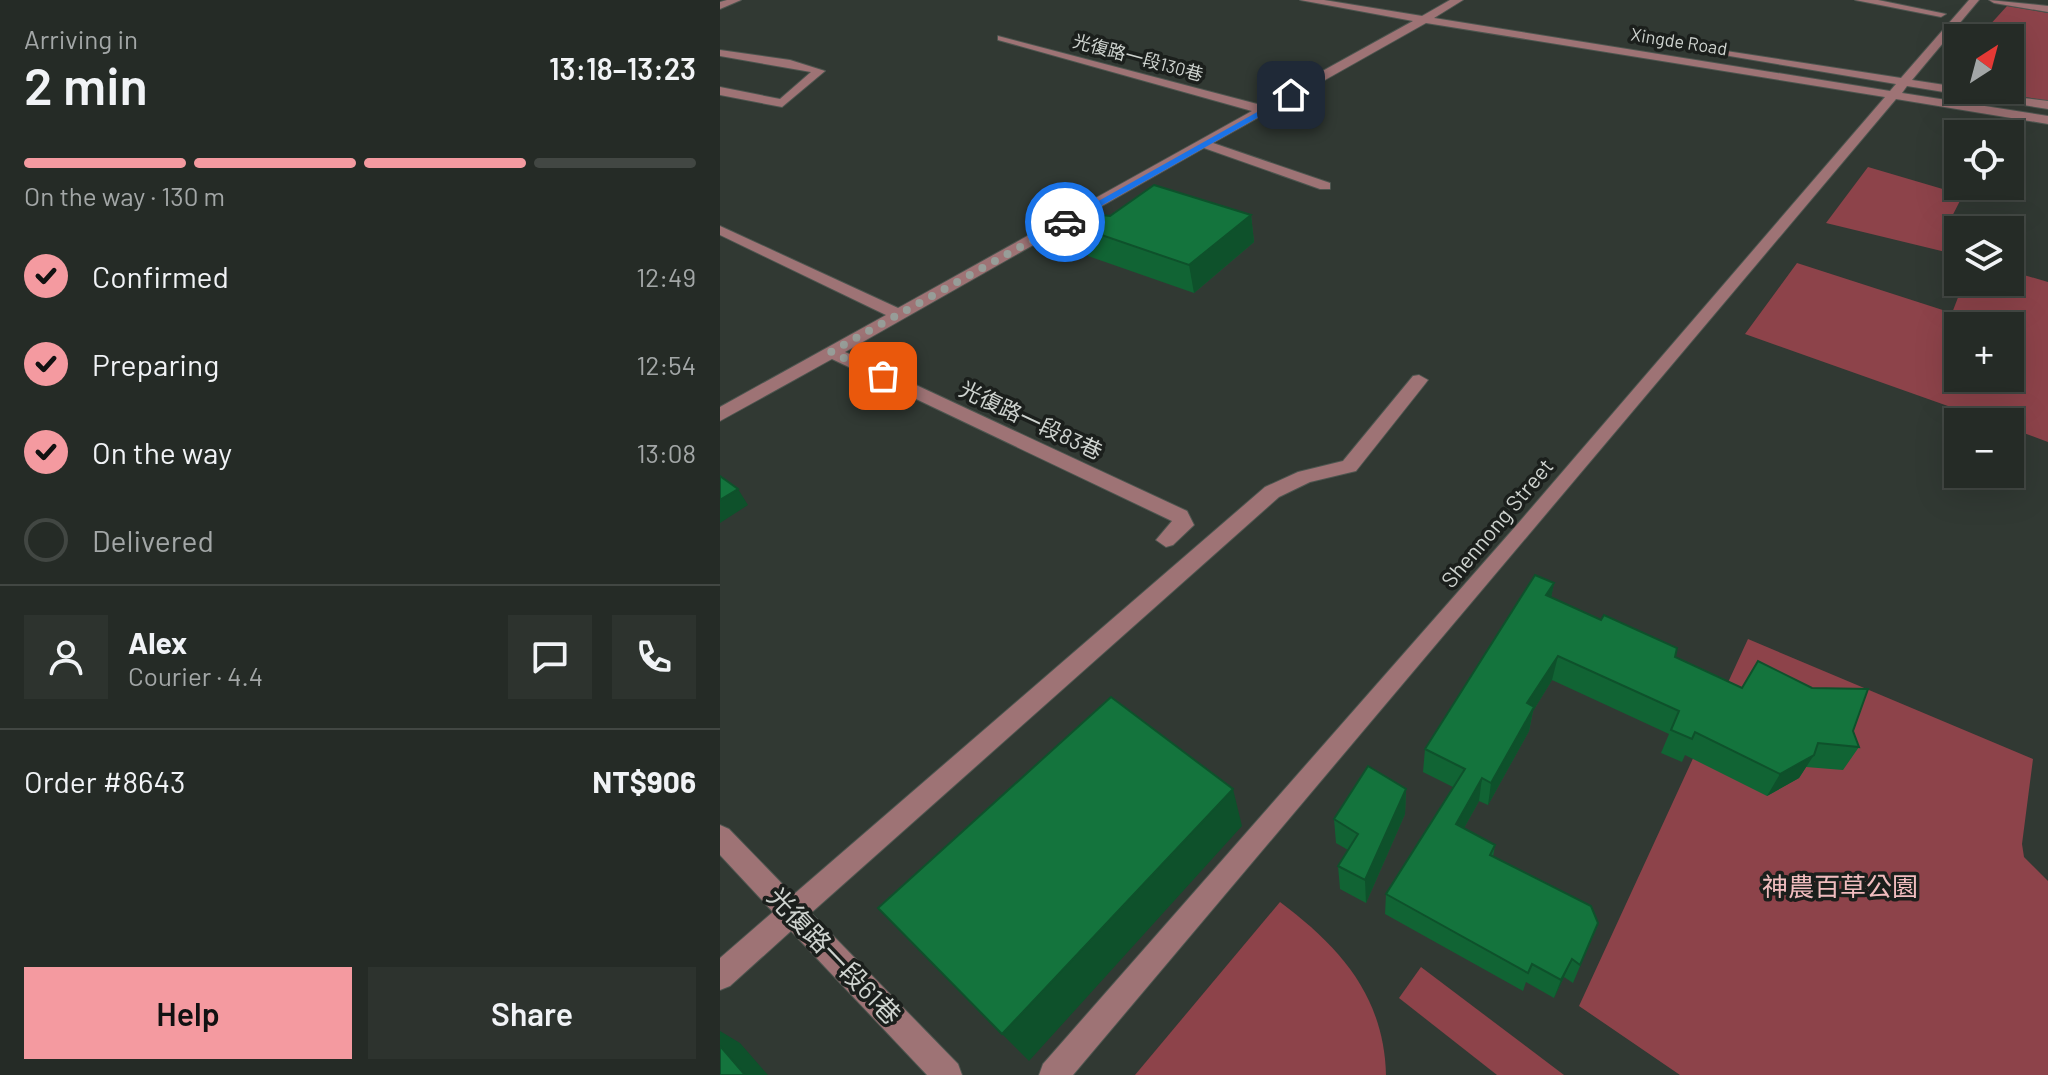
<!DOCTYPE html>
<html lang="en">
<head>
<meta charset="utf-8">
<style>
	body { margin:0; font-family:Barlow,"Noto Sans TC",sans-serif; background:#2d332e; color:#f1f3f6; height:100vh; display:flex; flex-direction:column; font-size:30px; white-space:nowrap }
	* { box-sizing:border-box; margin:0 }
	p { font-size:26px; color:#a3a7a7 }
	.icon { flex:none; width:44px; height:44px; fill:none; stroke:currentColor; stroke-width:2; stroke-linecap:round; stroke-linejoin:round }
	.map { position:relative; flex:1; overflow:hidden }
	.details { display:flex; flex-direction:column; background:#252b26; width:720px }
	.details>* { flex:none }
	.needle { width:52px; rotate:36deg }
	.controls { position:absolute; left:1224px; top:24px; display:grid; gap:16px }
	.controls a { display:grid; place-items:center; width:80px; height:80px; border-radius:0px; background:#252b26; box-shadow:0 8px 32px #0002,0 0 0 2px #424743; font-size:40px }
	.pin { position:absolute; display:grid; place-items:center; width:68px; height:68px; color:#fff; margin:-34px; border-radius:16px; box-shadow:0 4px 12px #0006 }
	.courier { position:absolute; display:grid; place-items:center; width:80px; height:80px; margin:-40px; border:6px solid #1a73e8; border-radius:50%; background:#fff; color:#222; box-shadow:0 2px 10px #0007 }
	.summary em { font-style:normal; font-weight:600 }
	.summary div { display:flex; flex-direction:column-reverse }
	.summary { display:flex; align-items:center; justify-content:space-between; height:136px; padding:0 24px }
	h1 { font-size:52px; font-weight:600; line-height:60px }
	.bar { display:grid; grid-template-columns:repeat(4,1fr); gap:12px 8px; align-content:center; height:96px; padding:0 24px }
	.bar i { height:10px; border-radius:6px; background:#424743 }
	.bar .on { background:#f49aa0 }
	.bar p { grid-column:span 4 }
	.line { display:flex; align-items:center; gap:20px; padding:0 24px; border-top:2px solid #424743 }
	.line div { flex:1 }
	.round { display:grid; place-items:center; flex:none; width:84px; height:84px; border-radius:0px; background:#2d332e }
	ol { padding:0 24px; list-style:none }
	li { display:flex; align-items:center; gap:24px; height:88px }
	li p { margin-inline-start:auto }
	li .icon { padding:8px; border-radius:50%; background:#f49aa0; color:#111; stroke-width:4 }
	li:last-child { color:#a3a7a7 }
	li i { width:44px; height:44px; border:4px solid #424743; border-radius:50% }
	.cta { display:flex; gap:16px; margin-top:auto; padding:16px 24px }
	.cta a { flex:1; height:92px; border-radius:0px; background:#f49aa0; color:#111; font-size:32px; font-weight:600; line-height:92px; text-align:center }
	.cta a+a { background:#2d332e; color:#f1f3f6 }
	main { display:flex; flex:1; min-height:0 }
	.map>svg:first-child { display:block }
	.green { fill:#8d434a; fill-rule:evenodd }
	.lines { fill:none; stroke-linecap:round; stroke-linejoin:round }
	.minor-casing { stroke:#4d554f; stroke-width:2 }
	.minor { fill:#9e7375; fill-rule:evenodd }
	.wall { fill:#116434 }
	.shaded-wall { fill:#0e512b }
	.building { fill:#14743d; stroke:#0e512b; stroke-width:2 }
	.route { fill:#1a73e8 }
	.done { stroke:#979d98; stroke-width:8; stroke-dasharray:0 14.4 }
	.labels { text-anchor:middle; stroke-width:7; stroke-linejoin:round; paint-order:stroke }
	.far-street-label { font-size:18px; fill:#ced3cf; stroke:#1b1f1c }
	.street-label { font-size:22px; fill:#ced3cf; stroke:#1b1f1c }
	.near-park-label { font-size:26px; fill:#f1bdbf; stroke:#1b1f1c }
	.near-street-label { font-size:26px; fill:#ced3cf; stroke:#1b1f1c }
</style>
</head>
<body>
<main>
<section class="details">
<div class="summary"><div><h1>2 min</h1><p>Arriving in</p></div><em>13:18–13:23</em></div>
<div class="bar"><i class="on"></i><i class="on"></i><i class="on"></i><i></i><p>On the way · 130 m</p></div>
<ol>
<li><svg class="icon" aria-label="check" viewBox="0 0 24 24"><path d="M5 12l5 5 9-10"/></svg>Confirmed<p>12:49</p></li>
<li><svg class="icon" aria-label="check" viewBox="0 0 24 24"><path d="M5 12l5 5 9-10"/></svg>Preparing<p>12:54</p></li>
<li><svg class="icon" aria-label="check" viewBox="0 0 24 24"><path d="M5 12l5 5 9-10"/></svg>On the way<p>13:08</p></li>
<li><i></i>Delivered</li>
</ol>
<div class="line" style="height:144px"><a class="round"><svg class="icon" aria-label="person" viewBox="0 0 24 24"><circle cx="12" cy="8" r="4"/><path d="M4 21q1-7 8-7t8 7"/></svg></a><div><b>Alex</b><p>Courier · 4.4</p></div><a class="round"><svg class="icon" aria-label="chat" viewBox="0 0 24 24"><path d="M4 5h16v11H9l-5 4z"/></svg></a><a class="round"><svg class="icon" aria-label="phone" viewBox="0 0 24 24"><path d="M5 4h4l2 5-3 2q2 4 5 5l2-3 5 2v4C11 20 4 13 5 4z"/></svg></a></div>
<div class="line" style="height:104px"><div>Order #8643</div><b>NT$906</b></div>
<div class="cta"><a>Help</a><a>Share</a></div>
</section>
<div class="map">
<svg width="1328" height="1075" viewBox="0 0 1328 1075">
	<rect width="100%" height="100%" fill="#313933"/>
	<g class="green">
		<path d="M1287 6 1328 13V101L1265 90H1290V38H1258Z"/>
		<path d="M1148 167 1243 195 1224 232 1238 246V255L1106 223Z"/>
		<path d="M1077 263 1232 313 1244 282H1290V271L1328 282V442L1290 428V422H1273L1025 334ZM1290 326V378H1238V326Z"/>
		<path d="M1028 639 1313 759 1302 844 1304 857 1328 881V1075H960L859 1006Z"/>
		<path d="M560 902C620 947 664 996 666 1075H415Z"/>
		<path d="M701 967 844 1075H777L679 998Z"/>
	</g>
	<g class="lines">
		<g class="minor-casing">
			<g id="minor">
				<path d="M7 0H21L0 9V2Z"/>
				<path d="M580 0H604L702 16 730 0H743L714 18 1170 91 1176 84 974 50 980 47 1181 78 1249 0H1259L1192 80 1238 87V90L1328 101V109L1187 86 1182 93 1328 116V124L1176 99 353 1075H319L323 1064 795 527 1165 97 706 23 493 143 610 183V189H600L484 148 125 352 467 511 474 525 453 545 446 547 436 540 452 521 112 359 0 421V407L166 315 0 235V226L178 308 532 111 278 40V36L541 105 693 21Z"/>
				<path d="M1135 0H1158L1226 14 1221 17Z"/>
				<path d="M1269 0 1328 6V12L1274 3Z"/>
				<path d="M0 50 70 60 105 71 62 107 0 95V87L60 99 91 72 0 56Z"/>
				<path d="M699 375 708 380 705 384 636 471 590 482 559 497 91 913 238 1064 242 1075H207L71 931 10 986 0 990V958L53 912 0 855V825L9 829 73 895 545 487 578 472 623 461 693 376Z"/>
			</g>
		</g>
		<use href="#minor" class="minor"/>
	</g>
	<g class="wall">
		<path d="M531 215 534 242 474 293 368 256 361 228 390 216Z"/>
		<path d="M834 583 831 597 955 657 1022 688 1133 731 1139 747 1123 770 1086 767 1079 778 1047 796 965 755 962 762 941 753 949 734 832 680 813 711 809 731 768 805 759 801 744 828 775 845 773 857 878 923 853 983 844 977 834 998 806 982 803 991 665 914 666 894 733 787 703 772 705 749Z"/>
		<path d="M686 789 685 814 646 903 620 889 618 866 628 850 616 843 614 819Z"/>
	</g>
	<g class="shaded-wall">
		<path d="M531 215 534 242 474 293 469 265Z"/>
		<path d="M18 489 28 505 0 523V500Z"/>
		<path d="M834 583 829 608 826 595Z"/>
		<path d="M838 656 832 680 813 711 809 731 768 805 771 783 807 703Z"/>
		<path d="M1094 755 1079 778 1047 796 1060 774Z"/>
		<path d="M762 778 759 801 734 846 736 824Z"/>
		<path d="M513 789 522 826 309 1061 282 1034Z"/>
		<path d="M686 789 685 814 646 903 645 880Z"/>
		<path d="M852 959 844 977 834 998 841 980Z"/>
		<path d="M0 1031 20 1043 48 1075H25L0 1046Z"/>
	</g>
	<g class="building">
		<path d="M434 185 531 215 469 265 361 228 381 215 390 216Z"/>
		<path d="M0 476 18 489 0 500Z"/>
		<path d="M815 575 834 583 826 595 881 620 884 615 957 648 955 657 1022 688 1038 661 1092 688 1148 689 1133 731 1139 747 1098 743 1094 755 1060 774 975 732 972 739 951 730 959 711 838 656 807 703 814 707 771 783 762 778 736 824 775 845 770 855 871 906 878 923 860 965 852 959 841 980 812 964 808 973 666 894 745 769 705 749Z"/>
		<path d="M391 697 513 789 282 1034 158 908Z"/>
		<path d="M648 766 686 789 645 880 618 866 638 834 614 819Z"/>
		<path d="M0 1046 25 1075H0Z"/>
	</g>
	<path class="route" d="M571 93 574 97 349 224 341 222Z"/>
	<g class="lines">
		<path class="done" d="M163 376 111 352 345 222"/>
	</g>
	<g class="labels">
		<g class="far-street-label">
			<text transform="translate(959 42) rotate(9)" y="6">Xingde Road</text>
			<text transform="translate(418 58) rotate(15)" y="6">光復路一段130巷</text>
		</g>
		<g class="street-label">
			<text transform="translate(311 420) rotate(25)" y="8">光復路一段83巷</text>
			<text transform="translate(777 523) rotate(-50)" y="8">Shennong Street</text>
		</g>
		<g class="near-park-label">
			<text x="1120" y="896">神農百草公園</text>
		</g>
		<g class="near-street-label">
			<text transform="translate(114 956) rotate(46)" y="9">光復路一段61巷</text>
		</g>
	</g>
</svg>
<div class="controls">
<a><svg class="needle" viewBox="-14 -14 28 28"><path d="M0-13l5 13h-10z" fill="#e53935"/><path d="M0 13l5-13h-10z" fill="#a3a7a7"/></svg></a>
<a><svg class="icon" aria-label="locate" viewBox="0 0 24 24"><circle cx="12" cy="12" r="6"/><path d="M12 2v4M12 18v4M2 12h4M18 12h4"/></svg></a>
<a><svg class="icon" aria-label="layers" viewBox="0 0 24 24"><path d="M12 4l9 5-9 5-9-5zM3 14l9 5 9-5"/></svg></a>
<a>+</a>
<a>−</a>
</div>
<div class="pin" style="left:163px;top:376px;background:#ea580c"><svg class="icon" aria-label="bag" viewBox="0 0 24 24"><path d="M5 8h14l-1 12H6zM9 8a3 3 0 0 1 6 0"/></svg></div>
<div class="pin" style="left:571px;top:95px;background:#1f2937"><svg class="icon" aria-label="home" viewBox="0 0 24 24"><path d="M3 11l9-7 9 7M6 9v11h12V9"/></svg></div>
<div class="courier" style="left:345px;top:222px"><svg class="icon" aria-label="car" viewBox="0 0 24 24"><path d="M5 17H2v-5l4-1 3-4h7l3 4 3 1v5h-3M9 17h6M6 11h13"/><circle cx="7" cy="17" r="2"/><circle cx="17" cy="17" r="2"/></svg></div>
</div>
</main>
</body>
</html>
